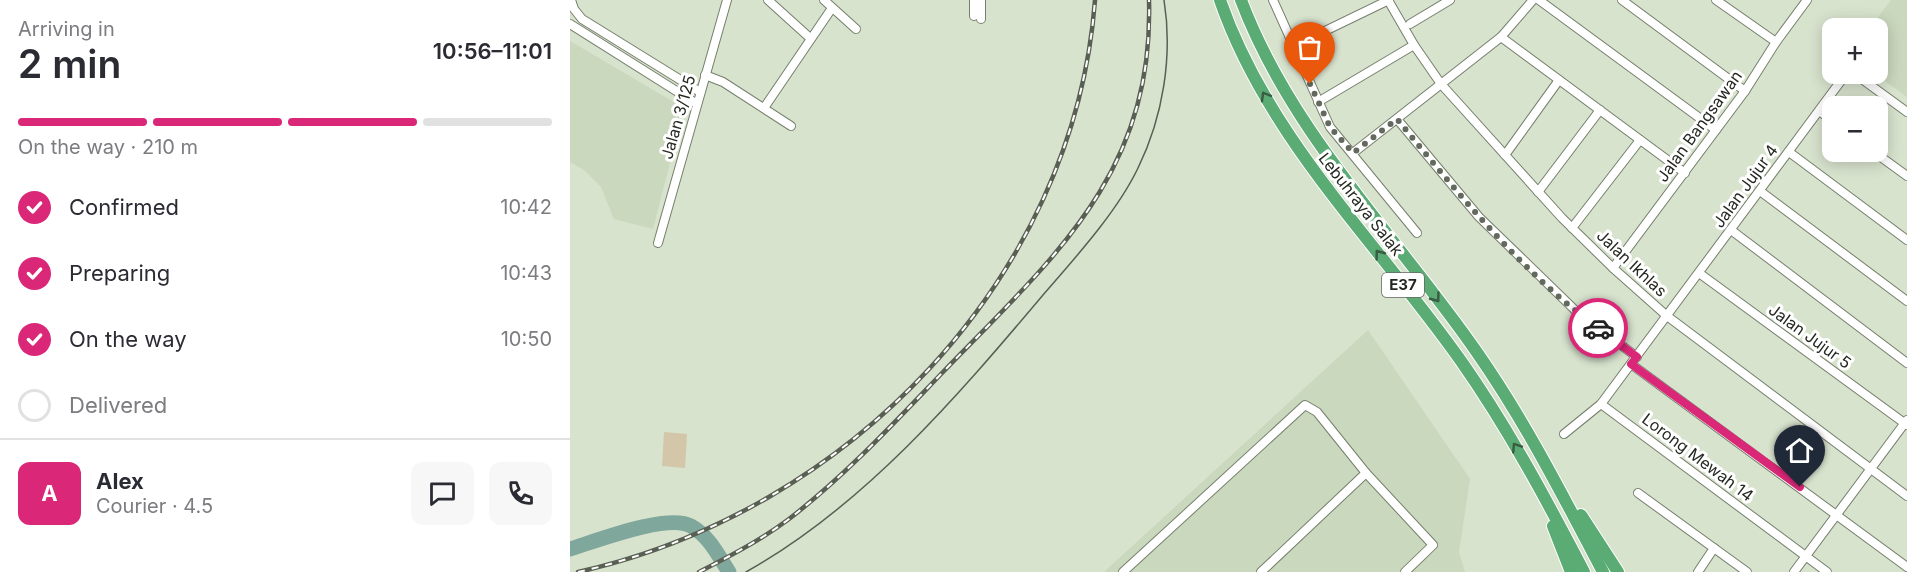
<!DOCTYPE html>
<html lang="en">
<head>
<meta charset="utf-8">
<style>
	body { margin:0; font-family:Inter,sans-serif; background:#f7f7f7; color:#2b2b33; height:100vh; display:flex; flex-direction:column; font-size:22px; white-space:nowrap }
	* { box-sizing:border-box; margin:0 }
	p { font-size:20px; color:#7c7c81 }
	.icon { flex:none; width:33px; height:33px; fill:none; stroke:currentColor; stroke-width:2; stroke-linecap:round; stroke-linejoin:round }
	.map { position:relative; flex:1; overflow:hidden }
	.side { display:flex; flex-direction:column; background:#fff; width:570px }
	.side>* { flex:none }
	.tools { position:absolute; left:1252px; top:18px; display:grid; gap:12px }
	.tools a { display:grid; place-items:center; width:66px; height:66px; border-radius:12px; background:#fff; box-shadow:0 3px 15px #0003; font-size:30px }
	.pin { position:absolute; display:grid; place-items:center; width:51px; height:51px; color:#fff; margin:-62px -26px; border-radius:50% 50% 50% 0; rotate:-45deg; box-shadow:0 0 6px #0007 }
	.pin .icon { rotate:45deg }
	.courier { position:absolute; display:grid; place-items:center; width:60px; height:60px; margin:-30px; border:4px solid #db2777; border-radius:50%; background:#fff; color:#222; box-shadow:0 2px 8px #0007 }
	.headline em { font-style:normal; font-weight:600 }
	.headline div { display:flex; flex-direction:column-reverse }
	.headline { display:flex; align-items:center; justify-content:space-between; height:102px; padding:0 18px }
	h1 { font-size:39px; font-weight:600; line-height:45px }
	.bar { display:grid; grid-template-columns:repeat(4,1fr); gap:9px 6px; align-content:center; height:72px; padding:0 18px }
	.bar i { height:8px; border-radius:4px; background:#e1e1e2 }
	.bar .selected { background:#db2777 }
	.bar p { grid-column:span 4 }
	.line { display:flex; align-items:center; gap:15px; padding:0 18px; border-top:2px solid #e1e1e2 }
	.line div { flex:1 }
	.round { display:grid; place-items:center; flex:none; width:63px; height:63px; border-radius:12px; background:#f7f7f7 }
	ol { padding:0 18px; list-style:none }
	li { display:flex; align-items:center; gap:18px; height:66px }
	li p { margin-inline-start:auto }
	li .icon { padding:6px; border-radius:50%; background:#db2777; color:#fff; stroke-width:4 }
	li:last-child { color:#7c7c81 }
	li i { width:33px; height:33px; border:3px solid #e1e1e2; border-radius:50% }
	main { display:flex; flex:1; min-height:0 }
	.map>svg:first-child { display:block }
	.built { fill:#cad8bd }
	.green { fill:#d4c6a9 }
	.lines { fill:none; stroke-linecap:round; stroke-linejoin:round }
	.river { stroke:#80a79c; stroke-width:15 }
	.minor-casing { stroke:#757f6c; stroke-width:10 }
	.highway-casing { stroke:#fff; stroke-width:14 }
	.minor { stroke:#fff; stroke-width:8 }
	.highway { stroke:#5aab74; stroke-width:12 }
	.tram { stroke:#595f53; stroke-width:1.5 }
	.rail-casing { stroke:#595f53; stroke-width:4.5 }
	.rail { stroke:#fff; stroke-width:2; stroke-dasharray:7; stroke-linecap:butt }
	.oneway { stroke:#3a5c42 }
	.done { stroke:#63695d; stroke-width:6; stroke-dasharray:0 10.8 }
	.route { stroke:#db2777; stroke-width:8 }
	.labels { text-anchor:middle; stroke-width:6; stroke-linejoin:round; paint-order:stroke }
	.shield { fill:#fff; stroke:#666863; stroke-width:1.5 }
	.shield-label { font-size:15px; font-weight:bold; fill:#242820 }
	.street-label { font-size:16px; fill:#242820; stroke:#fff }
</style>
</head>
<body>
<main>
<section class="side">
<div class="headline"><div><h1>2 min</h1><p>Arriving in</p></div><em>10:56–11:01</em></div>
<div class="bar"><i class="selected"></i><i class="selected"></i><i class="selected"></i><i></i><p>On the way · 210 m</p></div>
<ol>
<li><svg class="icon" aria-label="check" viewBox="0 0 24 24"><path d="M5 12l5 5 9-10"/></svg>Confirmed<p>10:42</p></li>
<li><svg class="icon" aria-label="check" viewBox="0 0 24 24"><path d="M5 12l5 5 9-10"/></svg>Preparing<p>10:43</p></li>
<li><svg class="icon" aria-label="check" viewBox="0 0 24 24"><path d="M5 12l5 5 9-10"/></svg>On the way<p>10:50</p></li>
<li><i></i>Delivered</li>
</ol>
<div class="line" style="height:108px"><b class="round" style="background:#db2777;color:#fff">A</b><div><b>Alex</b><p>Courier · 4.5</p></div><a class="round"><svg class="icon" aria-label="chat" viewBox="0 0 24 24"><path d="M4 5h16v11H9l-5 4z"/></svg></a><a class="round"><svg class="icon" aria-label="phone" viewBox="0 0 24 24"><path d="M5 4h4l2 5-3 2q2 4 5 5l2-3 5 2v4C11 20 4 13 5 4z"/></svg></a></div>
</section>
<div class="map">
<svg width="1337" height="572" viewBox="0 0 1337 572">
	<rect width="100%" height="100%" fill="#d8e3ce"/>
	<g class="built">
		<path d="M1321 0H1337V97L1305 74H1308V28H1300Z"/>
		<path d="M0 41 114 108 83 229 44 219 31 187 14 170 0 162Z"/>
		<path d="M798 330 900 479 889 552 895 572H534Z"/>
	</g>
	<path class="green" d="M94 432 117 434 115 468 92 466Z"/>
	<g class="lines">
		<path class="river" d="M0 549C26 541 98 513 121 526 139 536 148 555 159 572"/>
		<g class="minor-casing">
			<g id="minor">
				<path d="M1 0 4 9 12 19 130 92"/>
				<path d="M198 0 240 38"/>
				<path d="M254 0 286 29"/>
				<path d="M703 0 760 127 847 233"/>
				<path d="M818 0 844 45 871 84 992 218 1043 268 1097 316 1337 496"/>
				<path d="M969 0 1146 130"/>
				<path d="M1052 0 1175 91"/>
				<path d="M1146 0 1206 42"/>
				<path d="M404 16V0"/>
				<path d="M411 19V0"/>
				<path d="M0 24 127 104"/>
				<path d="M840 24 880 0"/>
				<path d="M931 37 1115 173"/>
				<path d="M724 46 819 0"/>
				<path d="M1285 74 1337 112"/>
				<path d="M135 75 153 82 221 126"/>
				<path d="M748 102 844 45"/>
				<path d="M194 108 262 8"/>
				<path d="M1249 111 1263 121"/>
				<path d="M827 119 909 217 1007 312 1067 357"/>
				<path d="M1219 152 1337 240"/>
				<path d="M1304 152 1337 176"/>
				<path d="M783 153 931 37 963 0"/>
				<path d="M935 155 989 80"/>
				<path d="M1190 191 1337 301"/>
				<path d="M968 192 1030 110"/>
				<path d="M1002 228 1070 140"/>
				<path d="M1161 230 1337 363"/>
				<path d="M88 243 157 0"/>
				<path d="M1043 268 1175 91 1206 42 1237 0"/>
				<path d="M1129 273 1337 425"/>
				<path d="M1061 364 1337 567"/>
				<path d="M1031 404 1257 572"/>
				<path d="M994 434 1031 404 1276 74"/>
				<path d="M1068 493 1177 572"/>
				<path d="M553 572 735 405 747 412 796 473 863 545 835 572"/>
				<path d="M691 572 796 473"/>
				<path d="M1128 572 1144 548"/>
				<path d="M1224 572 1337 420"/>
			</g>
		</g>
		<g class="highway-casing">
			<g id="highway">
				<path d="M650 0C698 139 808 243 891 361 938 428 976 499 1014 572"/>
				<path d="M671 0C721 133 826 236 906 351 955 421 993 496 1033 572"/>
				<path d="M1011 515 1048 572"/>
				<path d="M983 526 1001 572"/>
			</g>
		</g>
		<use href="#minor" class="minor"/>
		<use href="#highway" class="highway"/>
		<path class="tram" d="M176 572C294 506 387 397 473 295 505 258 547 212 568 168 593 117 603 56 594 0"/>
		<g class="rail-casing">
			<g id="rail">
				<path d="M8 572C277 512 504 280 525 0"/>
				<path d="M129 572C160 556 191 540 219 519 276 475 324 423 373 372 483 258 584 174 579 0"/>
			</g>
		</g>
		<use href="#rail" class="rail"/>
	</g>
	<defs><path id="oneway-chevron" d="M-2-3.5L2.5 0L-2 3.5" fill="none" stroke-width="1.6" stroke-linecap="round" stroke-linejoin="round" transform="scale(1.5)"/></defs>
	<g class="oneway">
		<use href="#oneway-chevron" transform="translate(695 96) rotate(-120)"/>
		<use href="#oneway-chevron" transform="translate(809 254) rotate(-127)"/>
		<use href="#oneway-chevron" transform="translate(866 298) rotate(53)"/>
		<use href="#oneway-chevron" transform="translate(946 447) rotate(-123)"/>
	</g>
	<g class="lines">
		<path class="done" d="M740 84 760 127 783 153 827 119C888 193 950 271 1028 328"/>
		<path class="route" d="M1028 328 1067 357 1061 364 1230 487"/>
	</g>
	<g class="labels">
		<rect class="shield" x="812" y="273" width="42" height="24" rx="4.5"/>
		<g class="shield-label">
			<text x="833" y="290">E37</text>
		</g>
		<g class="street-label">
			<text transform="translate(108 117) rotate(-74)" y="6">Jalan 3/125</text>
			<text transform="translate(1129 126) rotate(-54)" y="6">Jalan Bangsawan</text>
			<text transform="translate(1175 186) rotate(-54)" y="6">Jalan Jujur 4</text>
			<text transform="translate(791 204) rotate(52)" y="6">Lebuhraya Salak</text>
			<text transform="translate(1062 263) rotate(43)" y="6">Jalan Ikhlas</text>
			<text transform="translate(1240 336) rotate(36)" y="6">Jalan Jujur 5</text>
			<text transform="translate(1128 457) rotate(37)" y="6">Lorong Mewah 14</text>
		</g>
	</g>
</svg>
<div class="tools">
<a>+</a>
<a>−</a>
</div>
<div class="pin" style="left:740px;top:84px;background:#ea580c"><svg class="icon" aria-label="bag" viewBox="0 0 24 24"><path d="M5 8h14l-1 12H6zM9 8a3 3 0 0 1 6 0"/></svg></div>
<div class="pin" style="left:1230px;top:487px;background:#1f2937"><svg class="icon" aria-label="home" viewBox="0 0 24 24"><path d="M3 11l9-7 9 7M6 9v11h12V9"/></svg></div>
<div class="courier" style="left:1028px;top:328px"><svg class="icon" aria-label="car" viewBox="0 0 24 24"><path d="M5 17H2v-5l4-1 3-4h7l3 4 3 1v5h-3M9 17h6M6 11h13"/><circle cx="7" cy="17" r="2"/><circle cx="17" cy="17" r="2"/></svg></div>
</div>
</main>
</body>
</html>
